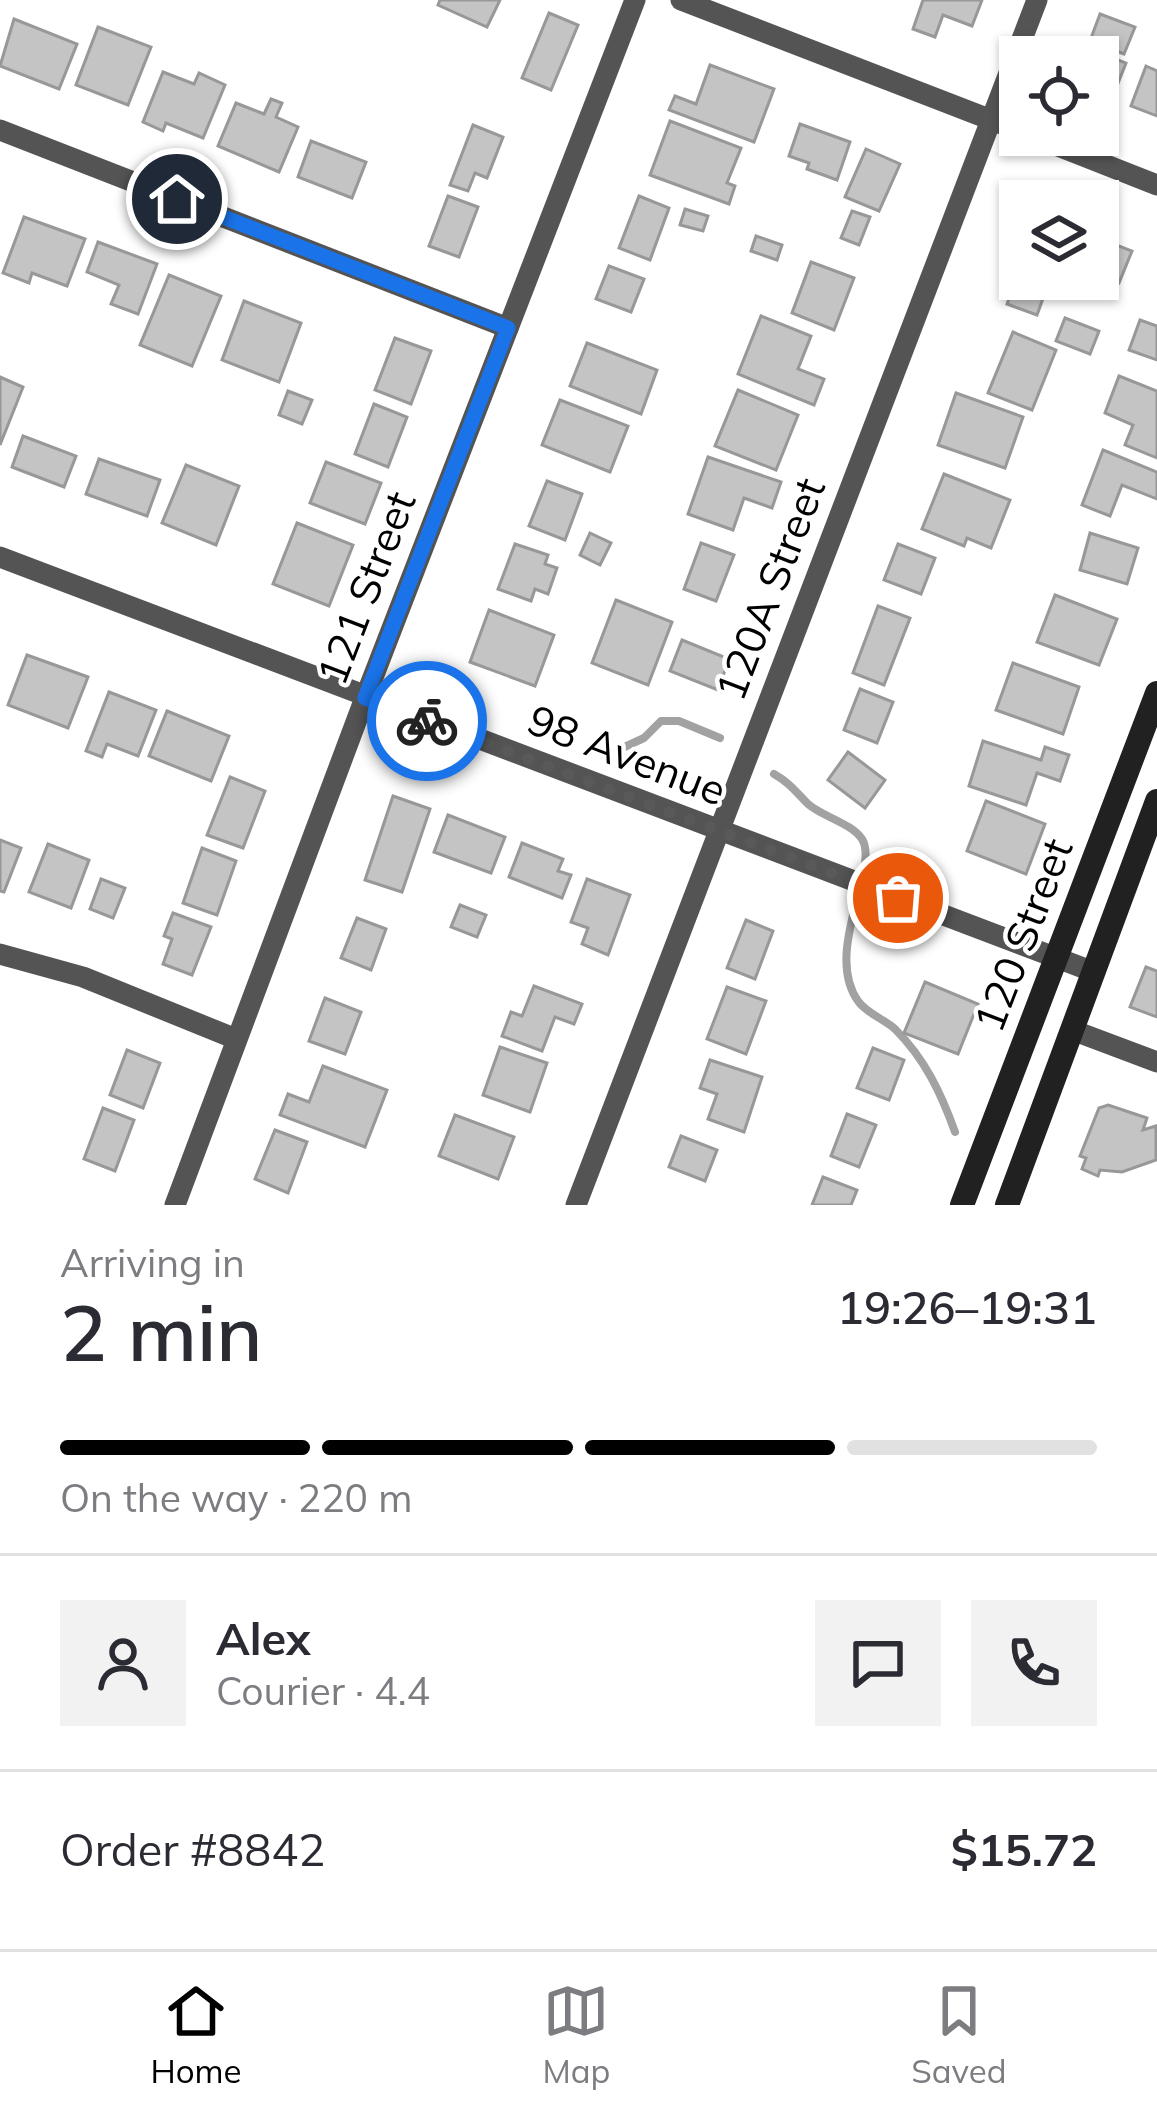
<!DOCTYPE html>
<html lang="en">
<head>
<meta charset="utf-8">
<style>
	body { margin:0; font-family:Mulish,sans-serif; background:#f2f2f3; color:#2b2b33; height:100vh; display:flex; flex-direction:column; font-size:45px; white-space:nowrap }
	* { box-sizing:border-box; margin:0 }
	p { font-size:39px; color:#7c7c81 }
	.icon { flex:none; width:66px; height:66px; fill:none; stroke:currentColor; stroke-width:2; stroke-linecap:round; stroke-linejoin:round }
	.map { position:relative; height:1205px; overflow:hidden }
	.details { display:flex; flex-direction:column; background:#fff; flex:1 }
	.details>* { flex:none }
	.fabs { position:absolute; left:999px; top:36px; display:grid; gap:24px }
	.fabs a { display:grid; place-items:center; width:120px; height:120px; border-radius:0px; background:#fff; box-shadow:0 3px 9px #0004; font-size:60px }
	.pin { position:absolute; display:grid; place-items:center; width:102px; height:102px; color:#fff; margin:-51px; border:6px solid #fff; border-radius:50%; box-shadow:0 3px 12px #0007 }
	.courier { position:absolute; display:grid; place-items:center; width:120px; height:120px; margin:-60px; border:9px solid #1a73e8; border-radius:50%; background:#fff; color:#222; box-shadow:0 3px 15px #0007 }
	.overview em { font-style:normal; font-weight:600 }
	.overview div { display:flex; flex-direction:column-reverse }
	.overview { display:flex; align-items:center; justify-content:space-between; height:204px; padding:0 60px }
	h1 { font-size:78px; font-weight:600; line-height:90px }
	.bar { display:grid; grid-template-columns:repeat(4,1fr); gap:18px 12px; align-content:center; height:144px; padding:0 60px }
	.bar i { height:15px; border-radius:9px; background:#e1e1e2 }
	.bar .selected { background:#000 }
	.bar p { grid-column:span 4 }
	.line { display:flex; align-items:center; gap:30px; padding:0 60px; border-top:3px solid #e1e1e2 }
	.line div { flex:1 }
	.round { display:grid; place-items:center; flex:none; width:126px; height:126px; border-radius:0px; background:#f2f2f3 }
	.tab-bar { display:flex; justify-content:space-around; align-items:center; height:168px; border-top:3px solid #e1e1e2; background:#fff; font-size:33px; color:#7c7c81 }
	.tab-bar a { display:grid; justify-items:center; gap:6px }
	.tab-bar .selected { color:#000 }
	.map>svg:first-child { display:block }
	.lines { fill:none; stroke-linecap:round; stroke-linejoin:round }
	.stream { stroke:#a2a2a2; stroke-width:8 }
	.building { fill:#c4c4c4; stroke:#989898; stroke-width:3 }
	.minor { stroke:#545454; stroke-width:21 }
	.secondary { stroke:#212121; stroke-width:24 }
	.done { stroke:#595959; stroke-width:12; stroke-dasharray:0 21.6 }
	.route { stroke:#1a73e8; stroke-width:15 }
	.labels { text-anchor:middle; stroke-width:9; stroke-linejoin:round; paint-order:stroke }
	.street-label { font-size:42px; fill:#000; stroke:#fff }
</style>
</head>
<body>
<div class="map">
<svg width="1157" height="1205" viewBox="0 0 1157 1205">
	<rect width="100%" height="100%" fill="#fff"/>
	<g class="lines">
		<g class="stream">
			<path d="M605 756 644 738 661 721H679L720 738"/>
			<path d="M774 774C790 783 796 792 808 804 823 817 851 823 862 839 880 867 823 952 858 1001 866 1013 884 1019 895 1029 925 1059 941 1093 955 1132"/>
		</g>
	</g>
	<g class="building">
		<path d="M440 0H500L487 27 438 5Z"/>
		<path d="M923 0H982L972 26 943 15 935 37 913 29Z"/>
		<path d="M549 13 578 25 551 90 522 78Z"/>
		<path d="M1100 14 1135 27 1124 54 1090 41Z"/>
		<path d="M14 19 77 44 59 89 0 66Z"/>
		<path d="M98 27 151 47 128 105 76 85Z"/>
		<path d="M1079 45 1126 63 1113 96 1098 91V57H1074Z"/>
		<path d="M710 65 774 89 754 142 669 110 675 96 696 104Z"/>
		<path d="M1146 66 1157 71V116L1131 106Z"/>
		<path d="M163 72 194 84 199 73 225 85 203 138 166 123 163 131 143 122Z"/>
		<path d="M271 99 282 103 276 117 298 127 279 172 218 146 236 103 264 114Z"/>
		<path d="M670 121 741 148 727 183 735 186 729 204 650 175Z"/>
		<path d="M800 124 850 142 837 180 807 169 809 163 789 156Z"/>
		<path d="M473 125 503 137 487 178 475 173 468 191 450 185Z"/>
		<path d="M311 141 366 162 352 198 298 177Z"/>
		<path d="M866 149 900 164 879 211 845 197Z"/>
		<path d="M448 196 478 207 459 257 429 246Z"/>
		<path d="M639 196 669 208 650 260 619 248Z"/>
		<path d="M685 209 708 216 703 231 680 225Z"/>
		<path d="M852 211 870 217 859 245 841 238Z"/>
		<path d="M24 217 85 239 67 286 32 273 29 283 3 273Z"/>
		<path d="M756 236 782 245 777 260 751 251Z"/>
		<path d="M1098 238 1132 251 1119 283 1098 275Z"/>
		<path d="M98 242 157 264 138 314 111 304 119 285 87 272Z"/>
		<path d="M811 262 854 278 834 330 792 313Z"/>
		<path d="M609 266 644 279 631 312 596 299Z"/>
		<path d="M1020 269V279H1050L1037 315 1007 304Z"/>
		<path d="M169 275 221 296 192 366 140 345Z"/>
		<path d="M244 301 301 323 279 382 222 360Z"/>
		<path d="M761 316 811 336 798 369 824 379 814 405 738 374Z"/>
		<path d="M1065 318 1099 331 1090 354 1056 341Z"/>
		<path d="M1140 320 1157 326V360L1129 350Z"/>
		<path d="M1013 332 1056 350 1032 410 988 393Z"/>
		<path d="M395 338 431 351 411 404 375 390Z"/>
		<path d="M587 343 657 370 641 414 570 386Z"/>
		<path d="M1119 376 1157 391V458L1125 445 1133 425 1105 413Z"/>
		<path d="M0 377 23 387 0 445Z"/>
		<path d="M738 390 798 415 776 470 715 446Z"/>
		<path d="M288 391 312 400 302 424 279 415Z"/>
		<path d="M956 393 1023 417 1005 468 938 445Z"/>
		<path d="M560 400 628 426 610 472 542 445Z"/>
		<path d="M374 404 407 417 388 467 355 454Z"/>
		<path d="M23 436 76 456 64 487 12 467Z"/>
		<path d="M1103 450 1157 472V499L1122 485 1110 516 1082 505Z"/>
		<path d="M708 457 781 482 772 508 744 498 733 530 688 514Z"/>
		<path d="M99 459 160 480 147 516 86 494Z"/>
		<path d="M326 462 381 483 365 524 310 503Z"/>
		<path d="M186 465 239 486 216 545 162 523Z"/>
		<path d="M944 474 1010 500 991 548 967 538 964 546 922 529Z"/>
		<path d="M547 481 582 494 565 540 529 526Z"/>
		<path d="M297 523 353 545 329 606 273 584Z"/>
		<path d="M590 533 611 543 600 565 580 555Z"/>
		<path d="M1090 533 1138 548 1127 584 1080 570Z"/>
		<path d="M701 543 734 555 716 601 684 589Z"/>
		<path d="M515 544 548 555 545 564 557 568 548 594 535 589 531 601 498 589Z"/>
		<path d="M898 544 935 558 921 594 884 580Z"/>
		<path d="M1055 595 1117 619 1099 665 1037 642Z"/>
		<path d="M616 600 672 622 648 685 592 663Z"/>
		<path d="M878 606 910 618 884 685 853 673Z"/>
		<path d="M489 610 554 635 535 686 470 662Z"/>
		<path d="M682 640 729 659 718 690 670 671Z"/>
		<path d="M27 655 88 677 68 728 8 705Z"/>
		<path d="M1013 663 1079 687 1063 734 996 710Z"/>
		<path d="M860 689 893 702 877 743 844 730Z"/>
		<path d="M109 692 156 710 138 756 107 744 102 757 86 751Z"/>
		<path d="M167 711 229 736 211 781 149 756Z"/>
		<path d="M983 741 1041 760 1045 747 1069 755 1060 781 1037 773 1026 805 969 786Z"/>
		<path d="M848 752 885 780 865 808 828 780Z"/>
		<path d="M230 777 265 791 243 848 207 835Z"/>
		<path d="M393 796 430 809 402 892 365 880Z"/>
		<path d="M986 801 1045 824 1026 874 967 851Z"/>
		<path d="M448 815 505 837 491 873 434 852Z"/>
		<path d="M0 840 21 848 4 892 0 891Z"/>
		<path d="M522 843 563 859 558 871 571 875 562 898 509 877Z"/>
		<path d="M48 844 89 860 71 908 29 892Z"/>
		<path d="M202 848 236 861 217 915 183 903Z"/>
		<path d="M101 879 125 888 113 918 90 909Z"/>
		<path d="M587 879 630 895 608 955 582 944 588 928 571 922Z"/>
		<path d="M460 905 486 915 477 937 451 927Z"/>
		<path d="M173 913 211 927 192 975 163 964 172 939 164 936Z"/>
		<path d="M357 918 386 929 371 970 341 958Z"/>
		<path d="M746 920 773 931 755 979 727 968Z"/>
		<path d="M1146 967 1157 971V1017L1130 1007Z"/>
		<path d="M925 982 978 1004 958 1054 904 1033Z"/>
		<path d="M534 986 582 1004 574 1024 555 1017 542 1051 502 1036 511 1012 522 1016Z"/>
		<path d="M727 987 766 1001 746 1054 707 1039Z"/>
		<path d="M325 998 361 1012 345 1054 309 1041Z"/>
		<path d="M500 1047 547 1063 530 1112 483 1095Z"/>
		<path d="M873 1048 904 1060 889 1100 857 1088Z"/>
		<path d="M127 1050 160 1063 143 1108 110 1095Z"/>
		<path d="M710 1060 762 1077 744 1132 708 1119 717 1094 700 1088Z"/>
		<path d="M323 1066 387 1090 365 1147 280 1115 288 1094 309 1102Z"/>
		<path d="M1108 1105 1147 1118 1143 1130 1156 1126V1160L1122 1172 1100 1170 1098 1176 1082 1169 1086 1158 1080 1156 1099 1108Z"/>
		<path d="M103 1108 134 1120 115 1171 84 1159Z"/>
		<path d="M847 1114 876 1125 859 1167 831 1156Z"/>
		<path d="M455 1115 514 1137 498 1179 439 1156Z"/>
		<path d="M275 1130 307 1142 288 1193 255 1179Z"/>
		<path d="M681 1136 717 1150 705 1181 669 1167Z"/>
		<path d="M823 1177 857 1190 851 1205H812Z"/>
	</g>
	<g class="lines">
		<g class="minor">
			<path d="M681 0 1020 131"/>
			<path d="M0 130 508 328"/>
			<path d="M1030 135 1157 185"/>
			<path d="M0 557 1094 972"/>
			<path d="M0 954 83 977 236 1039"/>
			<path d="M1072 1030 1157 1062"/>
			<path d="M175 1205 365 698 635 0"/>
			<path d="M576 1205 1037 0"/>
		</g>
		<g class="secondary">
			<path d="M962 1205 1157 693"/>
			<path d="M1007 1205 1157 801"/>
		</g>
	</g>
	<g class="lines">
		<path class="done" d="M427 721 898 898"/>
		<path class="route" d="M177 199 508 328 365 698 427 721"/>
	</g>
	<g class="labels">
		<g class="street-label">
			<text transform="translate(366 588) rotate(-69)" y="15">121 Street</text>
			<text transform="translate(770 589) rotate(-69)" y="15">120A Street</text>
			<text transform="translate(627 755) rotate(21)" y="15">98 Avenue</text>
			<text transform="translate(1023 935) rotate(-69)" y="15">120 Street</text>
		</g>
	</g>
</svg>
<div class="fabs">
<a><svg class="icon" aria-label="locate" viewBox="0 0 24 24"><circle cx="12" cy="12" r="6"/><path d="M12 2v4M12 18v4M2 12h4M18 12h4"/></svg></a>
<a><svg class="icon" aria-label="layers" viewBox="0 0 24 24"><path d="M12 4l9 5-9 5-9-5zM3 14l9 5 9-5"/></svg></a>
</div>
<div class="pin" style="left:898px;top:898px;background:#ea580c"><svg class="icon" aria-label="bag" viewBox="0 0 24 24"><path d="M5 8h14l-1 12H6zM9 8a3 3 0 0 1 6 0"/></svg></div>
<div class="pin" style="left:177px;top:199px;background:#1f2937"><svg class="icon" aria-label="home" viewBox="0 0 24 24"><path d="M3 11l9-7 9 7M6 9v11h12V9"/></svg></div>
<div class="courier" style="left:427px;top:721px"><svg class="icon" aria-label="bike" viewBox="0 0 24 24"><circle cx="6" cy="16" r="4"/><circle cx="18" cy="16" r="4"/><path d="M6 16l4-8h5l3 8M10 8l3 8H6M13 5h3"/></svg></div>
</div>
<section class="details">
<div class="overview"><div><h1>2 min</h1><p>Arriving in</p></div><em>19:26–19:31</em></div>
<div class="bar"><i class="selected"></i><i class="selected"></i><i class="selected"></i><i></i><p>On the way · 220 m</p></div>
<div class="line" style="height:216px"><a class="round"><svg class="icon" aria-label="person" viewBox="0 0 24 24"><circle cx="12" cy="8" r="4"/><path d="M4 21q1-7 8-7t8 7"/></svg></a><div><b>Alex</b><p>Courier · 4.4</p></div><a class="round"><svg class="icon" aria-label="chat" viewBox="0 0 24 24"><path d="M4 5h16v11H9l-5 4z"/></svg></a><a class="round"><svg class="icon" aria-label="phone" viewBox="0 0 24 24"><path d="M5 4h4l2 5-3 2q2 4 5 5l2-3 5 2v4C11 20 4 13 5 4z"/></svg></a></div>
<div class="line" style="height:156px"><div>Order #8842</div><b>$15.72</b></div>
</section>
<nav class="tab-bar">
<a class="selected"><svg class="icon" aria-label="home" viewBox="0 0 24 24"><path d="M3 11l9-7 9 7M6 9v11h12V9"/></svg>Home</a>
<a><svg class="icon" aria-label="map" viewBox="0 0 24 24"><path d="M3 6l6-2 6 2 6-2v14l-6 2-6-2-6 2zM9 4v14M15 6v14"/></svg>Map</a>
<a><svg class="icon" aria-label="saved" viewBox="0 0 24 24"><path d="M7 4h10v16l-5-4-5 4z"/></svg>Saved</a>
</nav>
</body>
</html>
